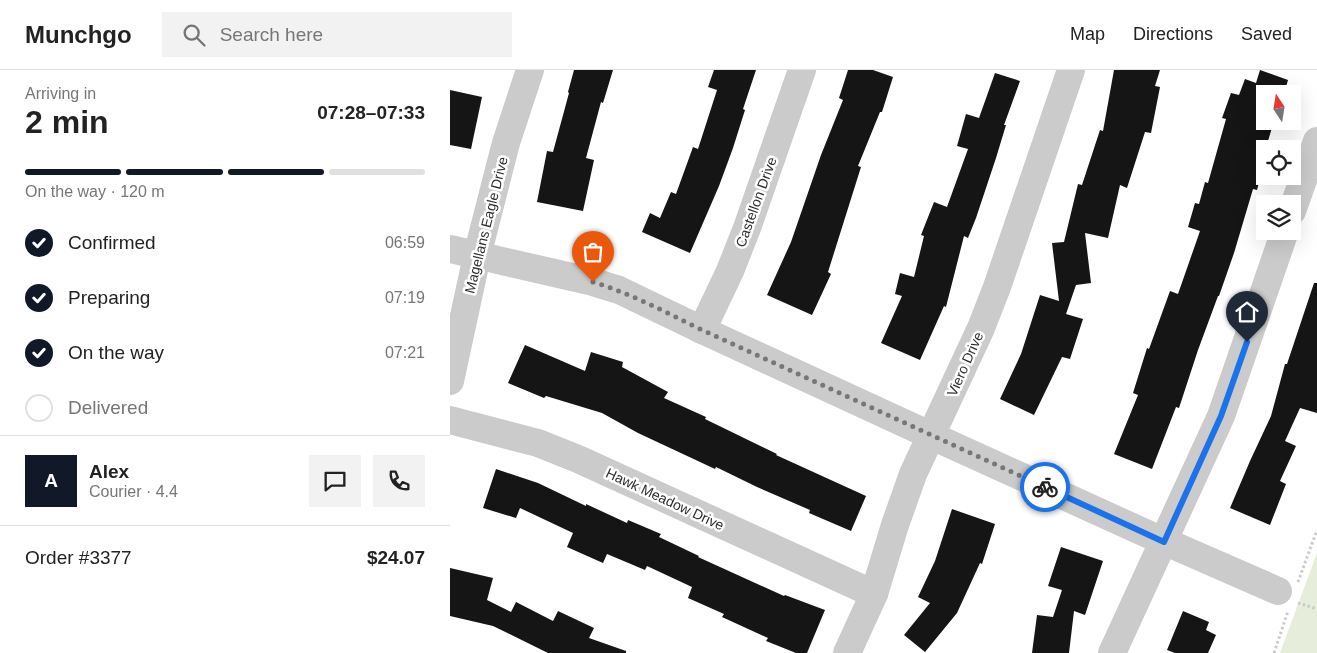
<!DOCTYPE html>
<html lang="en">
<head>
<meta charset="utf-8">
<style>
	body { margin:0; font-family:Helvetica,sans-serif; background:#f2f2f2; color:#222; height:100vh; display:flex; flex-direction:column; font-size:19px; white-space:nowrap }
	* { box-sizing:border-box; margin:0 }
	p { font-size:16px; color:#767676 }
	.icon { flex:none; width:28px; height:28px; fill:none; stroke:currentColor; stroke-width:2; stroke-linecap:round; stroke-linejoin:round }
	.map { position:relative; flex:1; overflow:hidden }
	.drawer { display:flex; flex-direction:column; background:#fff; width:450px }
	.drawer>* { flex:none }
	.needle { width:32px; rotate:348deg }
	.controls { position:absolute; left:806px; top:15px; display:grid; gap:10px }
	.controls a { display:grid; place-items:center; width:45px; height:45px; border-radius:0px; background:#fff; box-shadow:0 5px 20px #0002; font-size:25px }
	.pin { position:absolute; display:grid; place-items:center; width:42px; height:42px; color:#fff; margin:-51px -21px; border-radius:50% 50% 50% 0; rotate:-45deg; box-shadow:0 0 5px #0007 }
	.pin .icon { rotate:45deg }
	.courier { position:absolute; display:grid; place-items:center; width:50px; height:50px; margin:-25px; border:4px solid #1a73e8; border-radius:50%; background:#fff; color:#222; box-shadow:0 1px 6px #0007 }
	.summary em { font-style:normal; font-weight:600 }
	.summary div { display:flex; flex-direction:column-reverse }
	.summary { display:flex; align-items:center; justify-content:space-between; height:85px; padding:0 25px }
	h1 { font-size:32px; font-weight:600; line-height:38px }
	.bar { display:grid; grid-template-columns:repeat(4,1fr); gap:8px 5px; align-content:center; height:60px; padding:0 25px }
	.bar i { height:6px; border-radius:4px; background:#e0e0e0 }
	.bar .on { background:#111827 }
	.bar p { grid-column:span 4 }
	.line { display:flex; align-items:center; gap:12px; padding:0 25px; border-top:1px solid #e0e0e0 }
	.line div { flex:1 }
	.round { display:grid; place-items:center; flex:none; width:52px; height:52px; border-radius:0px; background:#f2f2f2 }
	ol { padding:0 25px; list-style:none }
	li { display:flex; align-items:center; gap:15px; height:55px }
	li p { margin-inline-start:auto }
	li .icon { padding:5px; border-radius:50%; background:#111827; color:#fff; stroke-width:4 }
	li:last-child { color:#767676 }
	li i { width:28px; height:28px; border:2px solid #e0e0e0; border-radius:50% }
	header { display:flex; align-items:center; gap:30px; box-sizing:border-box; height:70px; padding:0 25px; background:#fff; border-bottom:1px solid #e0e0e0 }
	header strong { font-size:24px }
	nav { display:flex; gap:28px; margin-inline-start:auto; font-size:18px }
	.search { width:350px; height:45px; background:#f2f2f2; display:flex; align-items:center; gap:12px; box-sizing:border-box; padding:0 18px; border-radius:0px; color:#767676; font-size:19px }
	main { display:flex; flex:1; min-height:0 }
	.map>svg:first-child { display:block }
	.green { fill:#e6eddb }
	.building { fill:#151515 }
	.lines { fill:none; stroke-linecap:round; stroke-linejoin:round }
	.path { stroke:#cbcbcb; stroke-width:3; stroke-dasharray:2.5 2.5; stroke-linecap:butt }
	.minor { stroke:#cbcbcb; stroke-width:28 }
	.done { stroke:#777; stroke-width:5; stroke-dasharray:0 9 }
	.route { stroke:#1a73e8; stroke-width:6 }
	.labels { text-anchor:middle; stroke-width:5; stroke-linejoin:round; paint-order:stroke }
	.street-label { font-size:14px; fill:#2e2e2e; stroke:#fff }
</style>
</head>
<body>
<header>
<strong>Munchgo</strong>
<div class="search"><svg class="icon" aria-label="search" viewBox="0 0 24 24"><circle cx="10" cy="10" r="6"/><path d="M15 15l6 6"/></svg>Search here</div>
<nav><a>Map</a><a>Directions</a><a>Saved</a></nav>
</header>
<main>
<section class="drawer">
<div class="summary"><div><h1>2 min</h1><p>Arriving in</p></div><em>07:28–07:33</em></div>
<div class="bar"><i class="on"></i><i class="on"></i><i class="on"></i><i></i><p>On the way · 120 m</p></div>
<ol>
<li><svg class="icon" aria-label="check" viewBox="0 0 24 24"><path d="M5 12l5 5 9-10"/></svg>Confirmed<p>06:59</p></li>
<li><svg class="icon" aria-label="check" viewBox="0 0 24 24"><path d="M5 12l5 5 9-10"/></svg>Preparing<p>07:19</p></li>
<li><svg class="icon" aria-label="check" viewBox="0 0 24 24"><path d="M5 12l5 5 9-10"/></svg>On the way<p>07:21</p></li>
<li><i></i>Delivered</li>
</ol>
<div class="line" style="height:90px"><b class="round" style="background:#111827;color:#fff">A</b><div><b>Alex</b><p>Courier · 4.4</p></div><a class="round"><svg class="icon" aria-label="chat" viewBox="0 0 24 24"><path d="M4 5h16v11H9l-5 4z"/></svg></a><a class="round"><svg class="icon" aria-label="phone" viewBox="0 0 24 24"><path d="M5 4h4l2 5-3 2q2 4 5 5l2-3 5 2v4C11 20 4 13 5 4z"/></svg></a></div>
<div class="line" style="height:65px"><div>Order #3377</div><b>$24.07</b></div>
</section>
<div class="map">
<svg width="867" height="583" viewBox="0 0 867 583">
	<rect width="100%" height="100%" fill="#fff"/>
	<path class="green" d="M867 483V583H830Z"/>
	<g class="building">
		<path d="M124 0H163L153 33 151 32 136 88 144 90 133 141 87 132 97 81 103 82 119 23 118 22Z"/>
		<path d="M264 0H306L293 39 295 40 283 78 269 116 240 183 192 162 200 143 210 148 221 122 226 124 243 77 248 79 267 20 258 17Z"/>
		<path d="M398 0H423L443 7 432 42H430L408 96 411 97 378 202 381 204 362 245 317 225 341 172 371 85 393 30 389 28Z"/>
		<path d="M664 0H710L705 16 710 17 701 63 695 62 677 118 670 115 658 168 635 163 641 213 626 215 616 244 633 249 620 289 612 287 584 345 550 329 571 284 590 225 609 231 602 173 614 172 628 114 632 115 650 60 653 61Z"/>
		<path d="M810 0 838 10 834 24H815V51H824L818 71 820 72 818 79H815V90L807 120 803 119 784 183 769 226H768L748 280 729 338 726 337 702 399 664 384 688 325 683 323 697 278 699 279 720 221 728 224 750 161 738 157 745 133 749 134 755 112 758 113 776 49 772 48 781 23 789 25 795 9 806 13Z"/>
		<path d="M545 3 570 11 554 55H556L546 88 526 148 518 168 514 166 496 237 494 236 470 290 431 273 452 226 445 224 450 203 464 207 474 166 471 165 484 132 497 137 518 79 507 76 516 44 529 48Z"/>
		<path d="M0 20 32 27 21 79 0 75Z"/>
		<path d="M864 213H867V343L850 338 835 371 846 376 830 411 836 414 820 455 780 438 800 391 821 346 835 294H837Z"/>
		<path d="M75 275 135 301 141 282 173 292 172 297 218 322 214 328 256 347 255 349 327 384 326 385 416 426 401 461 359 443 360 440 307 417 266 397 265 399 188 363 152 343 96 326 94 328 58 313Z"/>
		<path d="M46 399 88 413 136 436V434L177 453 178 450 211 464 209 467 249 486 248 487 334 526 335 525 375 540 357 583H346L316 571 318 568 272 547 274 544 238 528 242 517 197 496 195 500 157 484 153 493 117 477 123 463 70 438 66 448 33 438Z"/>
		<path d="M502 439 545 454 532 494 530 493 507 543 475 582 454 565 480 533 468 527 485 491Z"/>
		<path d="M611 477 653 491 635 545 624 541 619 583H582L587 545 603 547 612 520 598 516Z"/>
		<path d="M0 498 43 508 37 530 61 542 66 532 103 551 108 541 144 558 139 568 176 581V583H98L43 556 0 546Z"/>
		<path d="M733 541 759 552 756 560 766 565 758 583H725L717 580Z"/>
	</g>
	<g class="lines">
		<g class="path">
			<path d="M848 512 867 460"/>
			<path d="M848 533 867 539"/>
			<path d="M824 583 838 541"/>
		</g>
		<g class="minor">
			<path d="M842 141 867 71"/>
			<path d="M0 179 122 207 143 212 169 220 252 260 482 366 693 462 828 521"/>
			<path d="M252 260 280 201 297 158 352 0"/>
			<path d="M0 311 27 186 49 100 56 73 80 0"/>
			<path d="M0 350 88 373 128 389 424 524"/>
			<path d="M397 583 424 524 445 455 463 404 531 258 547 217 621 0"/>
			<path d="M662 583 771 346 835 161"/>
		</g>
	</g>
	<g class="lines">
		<path class="done" d="M143 212C182 224 215 242 252 260L595 417"/>
		<path class="route" d="M595 417 714 472 771 346 797 272"/>
	</g>
	<g class="labels">
		<g class="street-label">
			<text transform="translate(306 132) rotate(-70)" y="5">Castellon Drive</text>
			<text transform="translate(36 155) rotate(-76)" y="5">Magellans Eagle Drive</text>
			<text transform="translate(515 294) rotate(-66)" y="5">Viero Drive</text>
			<text transform="translate(215 429) rotate(25)" y="5">Hawk Meadow Drive</text>
		</g>
	</g>
</svg>
<div class="controls">
<a><svg class="needle" viewBox="-14 -14 28 28"><path d="M0-13l5 13h-10z" fill="#e53935"/><path d="M0 13l5-13h-10z" fill="#767676"/></svg></a>
<a><svg class="icon" aria-label="locate" viewBox="0 0 24 24"><circle cx="12" cy="12" r="6"/><path d="M12 2v4M12 18v4M2 12h4M18 12h4"/></svg></a>
<a><svg class="icon" aria-label="layers" viewBox="0 0 24 24"><path d="M12 4l9 5-9 5-9-5zM3 14l9 5 9-5"/></svg></a>
</div>
<div class="pin" style="left:143px;top:212px;background:#ea580c"><svg class="icon" aria-label="bag" viewBox="0 0 24 24"><path d="M5 8h14l-1 12H6zM9 8a3 3 0 0 1 6 0"/></svg></div>
<div class="pin" style="left:797px;top:272px;background:#1f2937"><svg class="icon" aria-label="home" viewBox="0 0 24 24"><path d="M3 11l9-7 9 7M6 9v11h12V9"/></svg></div>
<div class="courier" style="left:595px;top:417px"><svg class="icon" aria-label="bike" viewBox="0 0 24 24"><circle cx="6" cy="16" r="4"/><circle cx="18" cy="16" r="4"/><path d="M6 16l4-8h5l3 8M10 8l3 8H6M13 5h3"/></svg></div>
</div>
</main>
</body>
</html>
